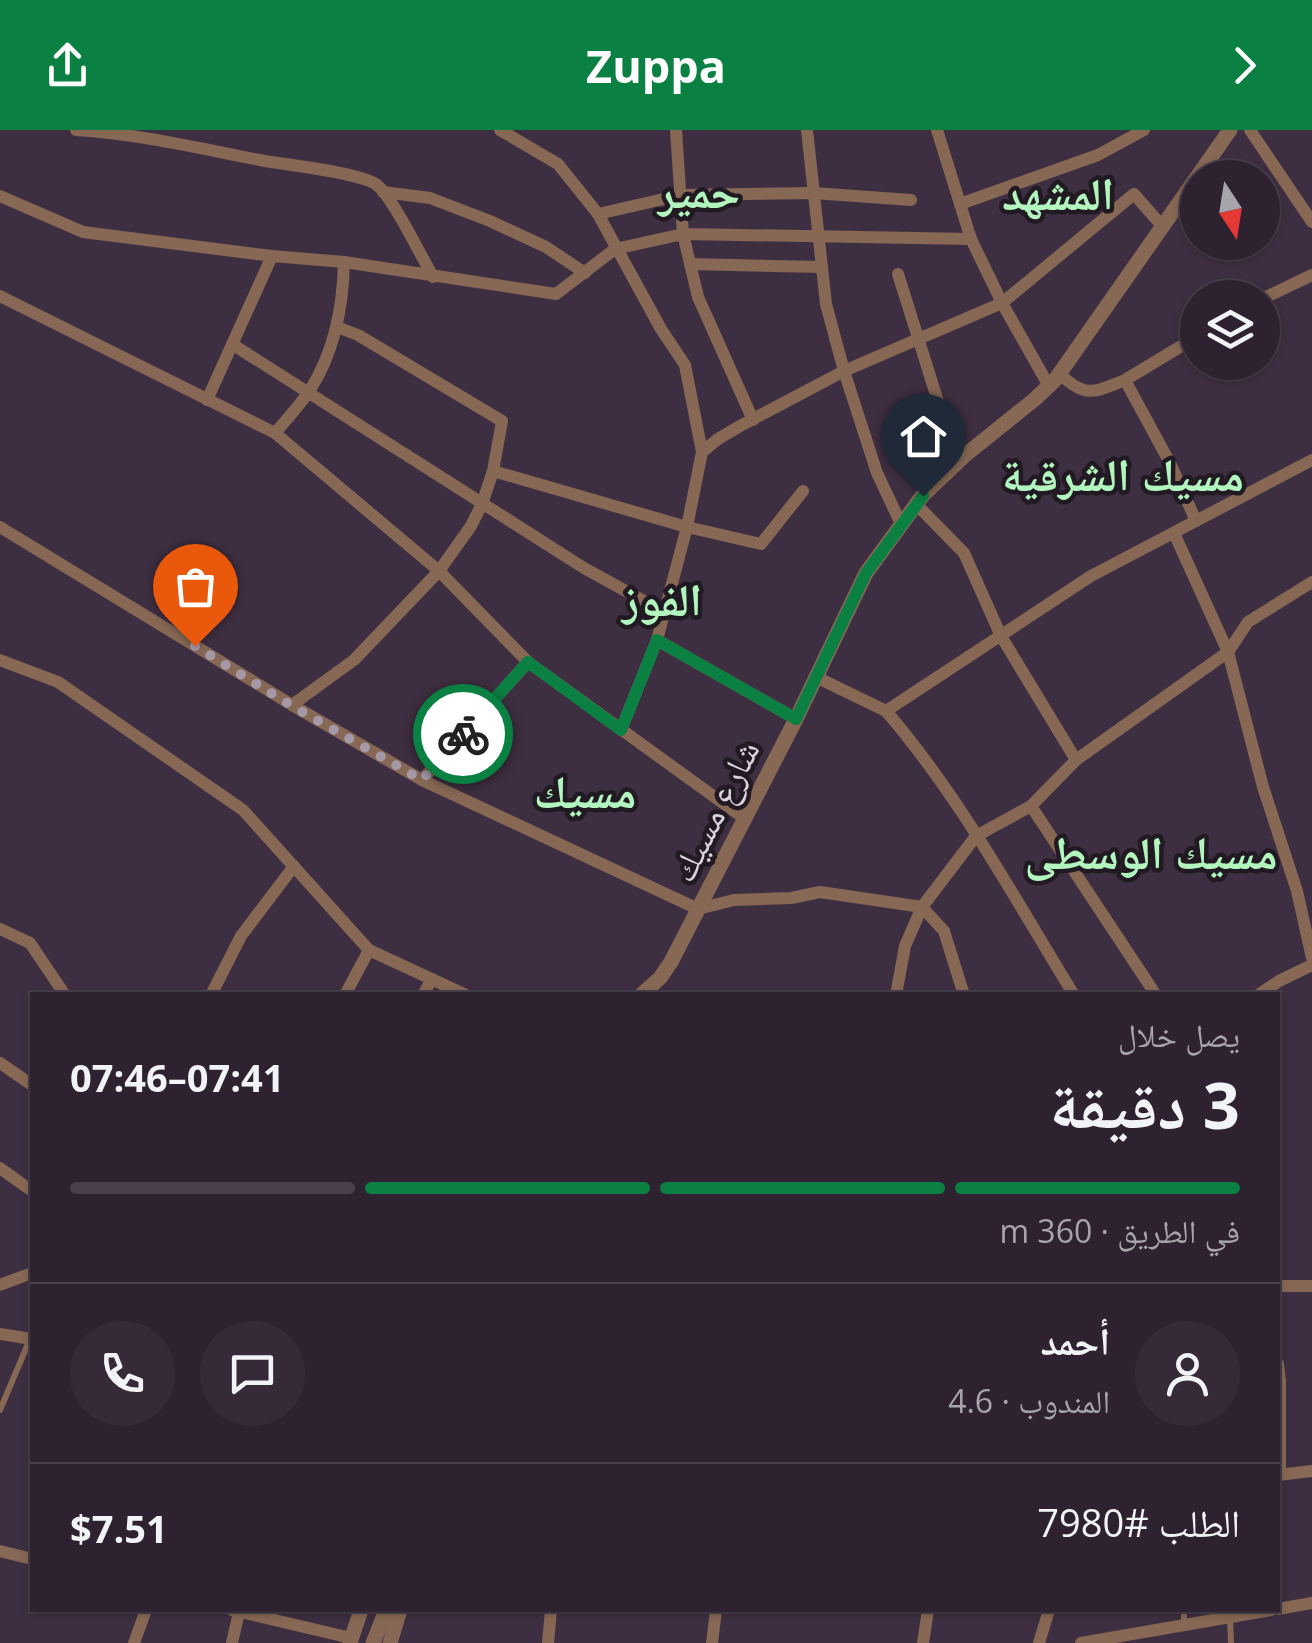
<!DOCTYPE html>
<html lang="ar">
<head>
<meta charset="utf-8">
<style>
	body { margin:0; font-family:"Open Sans","Noto Naskh Arabic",sans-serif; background:#362a39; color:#f1f3f6; direction:rtl; height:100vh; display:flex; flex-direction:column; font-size:38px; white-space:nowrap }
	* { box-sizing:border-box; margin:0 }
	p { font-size:32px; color:#a7a4ab }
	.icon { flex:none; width:55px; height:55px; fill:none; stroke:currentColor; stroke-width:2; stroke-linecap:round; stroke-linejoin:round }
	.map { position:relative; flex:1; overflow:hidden; direction:ltr }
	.drawer { position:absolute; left:30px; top:862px; width:1250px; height:620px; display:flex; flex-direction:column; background:#2e2231; border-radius:0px; box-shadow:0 2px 8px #0004,0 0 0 2px #493f4d; direction:rtl }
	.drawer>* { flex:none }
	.needle { width:65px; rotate:168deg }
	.controls { position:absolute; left:1180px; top:30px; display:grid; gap:20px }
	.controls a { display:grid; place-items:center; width:100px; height:100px; border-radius:50%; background:#2e2231; box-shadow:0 2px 8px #0004,0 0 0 2px #493f4d; font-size:50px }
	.pin { position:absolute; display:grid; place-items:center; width:85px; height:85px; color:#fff; margin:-102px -42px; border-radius:50% 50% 50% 0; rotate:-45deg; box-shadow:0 0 10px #0007 }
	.pin .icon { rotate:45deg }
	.courier { position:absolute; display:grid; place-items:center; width:100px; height:100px; margin:-50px; border:8px solid #0b8043; border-radius:50%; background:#fff; color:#222; box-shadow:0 2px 12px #0007 }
	.overview em { font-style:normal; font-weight:700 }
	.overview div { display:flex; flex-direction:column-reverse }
	.overview { display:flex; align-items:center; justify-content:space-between; height:170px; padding:0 40px }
	h1 { font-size:65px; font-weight:700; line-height:75px }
	.bar { display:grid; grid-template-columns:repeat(4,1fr); gap:15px 10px; align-content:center; height:120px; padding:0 40px }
	.bar i { height:12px; border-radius:8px; background:#493f4d }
	.bar .current { background:#0b8043 }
	.bar p { grid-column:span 4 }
	.line { display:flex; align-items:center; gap:25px; padding:0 40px; border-top:2px solid #493f4d }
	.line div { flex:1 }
	.round { display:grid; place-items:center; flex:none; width:105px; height:105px; border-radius:52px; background:#362a39 }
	header { display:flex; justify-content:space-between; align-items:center; height:130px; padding:0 40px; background:#0b8043; color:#fff; font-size:45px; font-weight:700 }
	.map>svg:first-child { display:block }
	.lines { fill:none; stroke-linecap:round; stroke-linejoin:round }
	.service { stroke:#866854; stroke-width:6 }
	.minor { stroke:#866854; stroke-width:12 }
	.tertiary { stroke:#866854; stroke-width:15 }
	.done { stroke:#a599a7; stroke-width:10; stroke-dasharray:0 18 }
	.route { stroke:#0b8043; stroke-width:12 }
	.labels { text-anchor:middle; stroke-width:9; stroke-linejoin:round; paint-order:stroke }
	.street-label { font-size:35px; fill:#dcd2de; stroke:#211a22 }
	.district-label { font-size:45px; font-weight:bold; fill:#b2f5be; stroke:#211a22 }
</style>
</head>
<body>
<header><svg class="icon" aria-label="forward" viewBox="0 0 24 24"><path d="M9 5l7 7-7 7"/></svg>Zuppa<svg class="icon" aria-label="share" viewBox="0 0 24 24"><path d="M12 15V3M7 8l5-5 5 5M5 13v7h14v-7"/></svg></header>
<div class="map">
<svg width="1312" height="1513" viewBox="0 0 1312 1513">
	<rect width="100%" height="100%" fill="#3e2e41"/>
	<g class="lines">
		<g class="service">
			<path d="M0 1280 30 1209"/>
			<path d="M1230 1489 1231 1513"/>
			<path d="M1184 1494V1480"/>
		</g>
		<g class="minor">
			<path d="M76 0C140 4 202 19 265 31 288 35 362 43 377 55 393 68 421 126 433 147"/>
			<path d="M500 0 558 34 598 84 661 199 685 235 702 322"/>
			<path d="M676 0 683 104 698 167 753 290"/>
			<path d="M807 0 826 174 844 241 877 343 901 394"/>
			<path d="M937 0 971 109 1002 173 1049 256"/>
			<path d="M1250 0 1312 92"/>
			<path d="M383 62 430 68 490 91 546 117 585 143"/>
			<path d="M0 66 83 102 272 126 344 132 556 164 615 119 683 104 971 109"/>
			<path d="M960 74 1098 25 1144 0"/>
			<path d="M598 84 681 65 813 63 911 70"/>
			<path d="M690 134 821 137"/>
			<path d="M898 144 957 332"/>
			<path d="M0 166 275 303 439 441 528 532 745 689"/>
			<path d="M1262 169 1312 145"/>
			<path d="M232 214 584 438 664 482"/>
			<path d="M1060 244C1086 269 1094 262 1125 250"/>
			<path d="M207 270 272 126"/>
			<path d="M275 303C287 289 300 275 310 260 335 221 343 177 344 132"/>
			<path d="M493 341 687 397 761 414 803 361"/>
			<path d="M916 374 964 423 1001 506 1076 630"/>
			<path d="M1196 391 1170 333 1125 250 1198 206"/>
			<path d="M0 397 292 575 422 650 698 779 734 770 791 768 820 762 922 777 944 801 964 865"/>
			<path d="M1174 403 1228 522 1263 657 1297 761 1312 828"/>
			<path d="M657 510 796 589"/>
			<path d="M0 530 58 552 243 680 369 820 466 865"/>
			<path d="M816 547 886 581 1091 446 1312 330"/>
			<path d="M292 575 354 530 439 441 471 396 482 374 493 341 502 291 358 205 337 197"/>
			<path d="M886 581C960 667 1015 769 1074 865"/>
			<path d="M621 600 657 510 687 397 702 322 718 309 740 296 844 241 1002 173 1134 64 1163 97"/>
			<path d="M422 650 528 532"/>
			<path d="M1031 676 1156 865"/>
			<path d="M0 799 30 813 65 865"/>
			<path d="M211 865 241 806 294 736"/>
			<path d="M345 865 369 820"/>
			<path d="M423 865 432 849"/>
			<path d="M896 865 905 816 922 777 976 706 1031 676 1076 630 1228 522 1248 492 1312 452"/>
			<path d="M1258 865 1279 851 1312 835"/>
			<path d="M0 933 32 955"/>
			<path d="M0 1038 32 1061"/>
			<path d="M0 1155 32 1143"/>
			<path d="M1278 1156H1312"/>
			<path d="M0 1204 32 1209"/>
			<path d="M1278 1234 1280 1251V1345"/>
			<path d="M1278 1345 1312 1341"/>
			<path d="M0 1421 32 1429"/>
			<path d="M1278 1479 1312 1473"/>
			<path d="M232 1480 351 1508"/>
			<path d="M134 1513 146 1480"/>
			<path d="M232 1513 239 1482"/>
			<path d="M548 1513 551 1480"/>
			<path d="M712 1513 716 1480"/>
			<path d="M923 1513 928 1480"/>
			<path d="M1039 1513 1049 1480"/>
			<path d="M1081 1513 1271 1480"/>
		</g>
		<g class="tertiary">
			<path d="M641 865 660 848 671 832 796 589 866 443 923 365 964 326 1035 269 1055 250 1230 0"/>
			<path d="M350 1513 361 1480"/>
			<path d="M373 1513 386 1480"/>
			<path d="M390 1513 400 1480"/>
		</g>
	</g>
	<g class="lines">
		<path class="done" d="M195 516 292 576 422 650 463 604"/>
		<path class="route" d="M463 604 528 532 621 600 657 510 796 589 866 443 923 366"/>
	</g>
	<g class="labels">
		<g class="street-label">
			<text transform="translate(715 681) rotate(-63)" y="12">شارع مسيك</text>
		</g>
		<g class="district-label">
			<text x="699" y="78">حمير</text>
			<text x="1058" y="80">المشهد</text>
			<text x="1123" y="361">مسيك الشرقية</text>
			<text x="662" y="486">الفوز</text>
			<text x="585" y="678">مسيك</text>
			<text x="1151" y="739">مسيك الوسطى</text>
		</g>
	</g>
</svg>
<div class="controls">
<a><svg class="needle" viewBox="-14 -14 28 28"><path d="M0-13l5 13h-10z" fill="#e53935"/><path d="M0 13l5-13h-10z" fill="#a7a4ab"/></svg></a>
<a><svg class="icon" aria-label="layers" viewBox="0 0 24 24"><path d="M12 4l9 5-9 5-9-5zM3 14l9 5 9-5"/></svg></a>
</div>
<div class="pin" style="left:195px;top:516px;background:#ea580c"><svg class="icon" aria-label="bag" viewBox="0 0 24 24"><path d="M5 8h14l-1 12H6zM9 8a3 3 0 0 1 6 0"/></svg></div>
<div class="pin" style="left:923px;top:366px;background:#1f2937"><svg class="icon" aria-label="home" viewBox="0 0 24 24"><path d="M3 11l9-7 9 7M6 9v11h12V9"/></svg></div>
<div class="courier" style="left:463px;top:604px"><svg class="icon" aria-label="bike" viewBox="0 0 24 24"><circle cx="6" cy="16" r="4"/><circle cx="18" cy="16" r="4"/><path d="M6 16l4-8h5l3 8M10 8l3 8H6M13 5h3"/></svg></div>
<section class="drawer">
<div class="overview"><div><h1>3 دقيقة</h1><p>يصل خلال</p></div><em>07:41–07:46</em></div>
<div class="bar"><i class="current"></i><i class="current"></i><i class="current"></i><i></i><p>في الطريق · 360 m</p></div>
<div class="line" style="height:180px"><a class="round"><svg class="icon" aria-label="person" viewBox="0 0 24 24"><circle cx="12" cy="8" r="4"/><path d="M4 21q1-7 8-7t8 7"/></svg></a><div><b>أحمد</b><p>المندوب · 4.6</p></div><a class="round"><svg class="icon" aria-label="chat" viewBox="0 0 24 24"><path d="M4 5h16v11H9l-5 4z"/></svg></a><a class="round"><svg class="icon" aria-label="phone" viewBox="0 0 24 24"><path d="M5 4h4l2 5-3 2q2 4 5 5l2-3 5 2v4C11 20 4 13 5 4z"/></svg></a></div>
<div class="line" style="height:130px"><div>الطلب #7980</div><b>$7.51</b></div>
</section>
</div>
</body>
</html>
